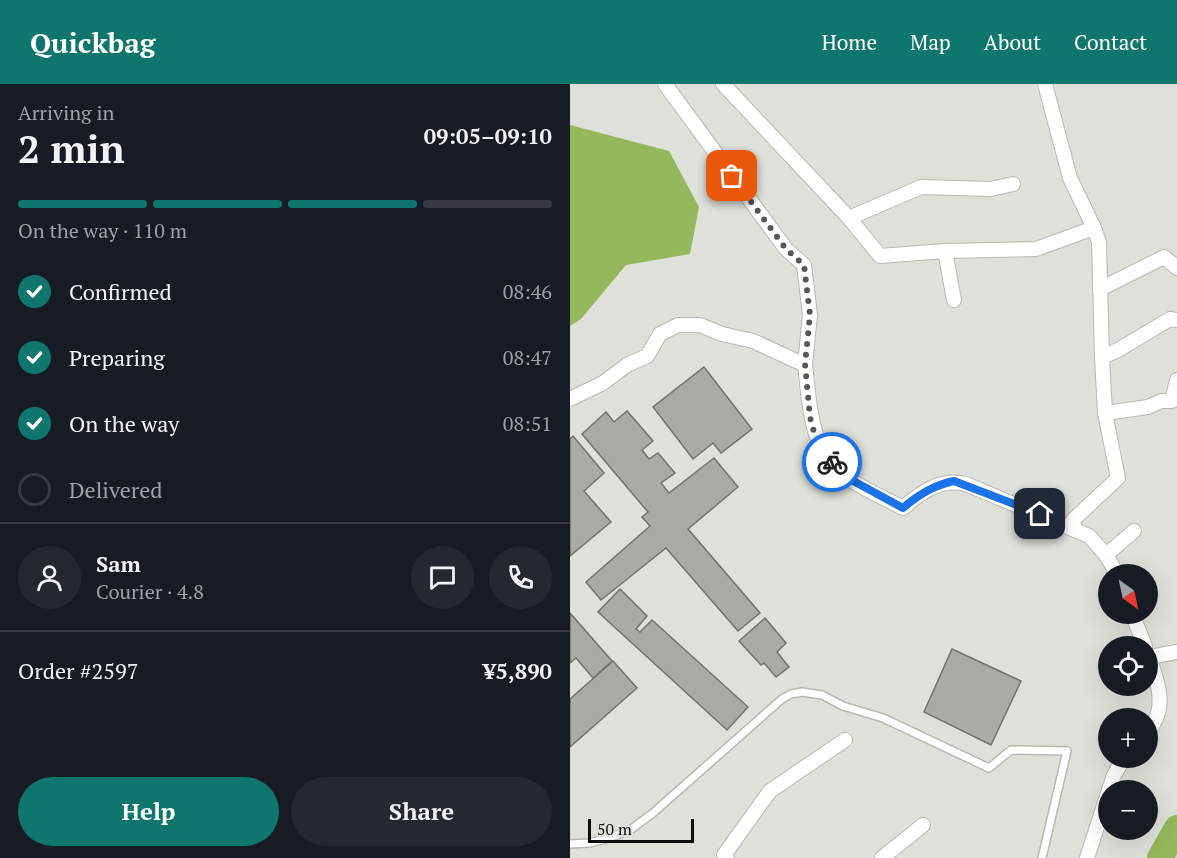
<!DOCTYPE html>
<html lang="en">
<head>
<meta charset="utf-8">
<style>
	body { margin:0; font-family:"PT Serif",serif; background:#242831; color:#f1f3f6; height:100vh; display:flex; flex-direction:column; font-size:22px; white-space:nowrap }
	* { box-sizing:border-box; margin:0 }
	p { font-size:20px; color:#9ea1a6 }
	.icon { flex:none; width:33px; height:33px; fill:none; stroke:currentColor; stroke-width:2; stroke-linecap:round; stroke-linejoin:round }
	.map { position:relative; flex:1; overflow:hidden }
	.sheet { display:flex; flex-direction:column; background:#171b24; width:570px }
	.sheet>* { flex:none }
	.needle { width:39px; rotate:147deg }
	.fabs { position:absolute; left:528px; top:480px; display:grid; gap:12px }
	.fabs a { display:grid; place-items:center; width:60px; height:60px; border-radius:50%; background:#171b24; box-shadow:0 6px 24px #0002; font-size:30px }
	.scale { position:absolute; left:18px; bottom:15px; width:106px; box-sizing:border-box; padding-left:6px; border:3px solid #0d0e0b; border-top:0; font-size:16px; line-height:21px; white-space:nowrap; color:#0d0e0b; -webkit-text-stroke:4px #dee1d9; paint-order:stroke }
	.pin { position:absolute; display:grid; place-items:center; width:51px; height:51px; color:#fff; margin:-26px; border-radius:12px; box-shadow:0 3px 9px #0006 }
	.courier { position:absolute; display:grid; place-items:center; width:60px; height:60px; margin:-30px; border:4px solid #1a73e8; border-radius:50%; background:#fff; color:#222; box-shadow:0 2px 8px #0007 }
	.overview em { font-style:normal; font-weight:700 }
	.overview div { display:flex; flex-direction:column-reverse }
	.overview { display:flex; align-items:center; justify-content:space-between; height:102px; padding:0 18px }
	h1 { font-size:39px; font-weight:700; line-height:45px }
	.bar { display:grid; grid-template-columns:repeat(4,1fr); gap:9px 6px; align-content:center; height:72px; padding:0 18px }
	.bar i { height:8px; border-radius:4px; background:#363941 }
	.bar .current { background:#0f766e }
	.bar p { grid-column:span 4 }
	.line { display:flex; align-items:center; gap:15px; padding:0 18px; border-top:2px solid #363941 }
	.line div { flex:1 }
	.round { display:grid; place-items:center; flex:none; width:63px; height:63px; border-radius:32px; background:#242831 }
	ol { padding:0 18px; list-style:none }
	li { display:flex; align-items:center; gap:18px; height:66px }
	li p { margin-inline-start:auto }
	li .icon { padding:6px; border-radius:50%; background:#0f766e; color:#fff; stroke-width:4 }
	li:last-child { color:#9ea1a6 }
	li i { width:33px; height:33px; border:3px solid #363941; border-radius:50% }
	.primary-button { display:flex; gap:12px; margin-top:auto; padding:12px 18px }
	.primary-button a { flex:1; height:69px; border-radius:36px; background:#0f766e; color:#fff; font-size:24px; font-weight:700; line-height:69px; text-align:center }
	.primary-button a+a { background:#242831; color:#f1f3f6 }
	header { display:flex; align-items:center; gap:36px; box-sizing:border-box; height:84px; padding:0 30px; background:#0f766e; color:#fff }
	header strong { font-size:28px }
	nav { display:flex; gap:33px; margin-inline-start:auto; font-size:21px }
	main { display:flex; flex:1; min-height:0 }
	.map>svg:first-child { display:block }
	.forest { fill:#96b85d }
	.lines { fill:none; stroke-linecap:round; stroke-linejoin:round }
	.river { stroke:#94b75b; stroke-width:26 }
	.building { fill:#a9aca5; stroke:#71746d; stroke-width:1.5 }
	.service-casing { stroke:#b7bab2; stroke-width:10 }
	.minor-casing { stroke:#b7bab2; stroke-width:16 }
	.service { stroke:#fff; stroke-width:7 }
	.minor { stroke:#fff; stroke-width:14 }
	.done { stroke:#565853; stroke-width:6; stroke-dasharray:0 10.8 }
	.route { stroke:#1a73e8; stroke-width:8 }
</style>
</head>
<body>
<header>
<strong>Quickbag</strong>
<nav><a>Home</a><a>Map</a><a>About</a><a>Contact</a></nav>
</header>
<main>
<section class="sheet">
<div class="overview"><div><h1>2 min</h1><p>Arriving in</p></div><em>09:05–09:10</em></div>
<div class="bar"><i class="current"></i><i class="current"></i><i class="current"></i><i></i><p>On the way · 110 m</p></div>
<ol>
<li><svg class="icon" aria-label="check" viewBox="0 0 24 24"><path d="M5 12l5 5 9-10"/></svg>Confirmed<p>08:46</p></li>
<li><svg class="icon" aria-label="check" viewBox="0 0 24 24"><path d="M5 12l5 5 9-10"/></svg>Preparing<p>08:47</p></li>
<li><svg class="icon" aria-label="check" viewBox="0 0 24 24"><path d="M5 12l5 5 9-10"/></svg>On the way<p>08:51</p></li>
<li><i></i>Delivered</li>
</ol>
<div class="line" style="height:108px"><a class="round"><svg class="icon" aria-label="person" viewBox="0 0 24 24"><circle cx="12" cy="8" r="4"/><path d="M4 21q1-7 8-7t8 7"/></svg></a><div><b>Sam</b><p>Courier · 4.8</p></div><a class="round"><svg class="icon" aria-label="chat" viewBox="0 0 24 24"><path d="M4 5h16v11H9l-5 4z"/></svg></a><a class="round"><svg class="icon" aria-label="phone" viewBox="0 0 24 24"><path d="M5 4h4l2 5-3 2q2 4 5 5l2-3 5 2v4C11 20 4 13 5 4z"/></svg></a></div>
<div class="line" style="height:78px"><div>Order #2597</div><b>¥5,890</b></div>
<div class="primary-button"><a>Help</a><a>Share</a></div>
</section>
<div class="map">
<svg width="607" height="774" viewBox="0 0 607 774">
	<rect width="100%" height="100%" fill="#dee1d9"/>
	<path class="forest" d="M0 41 99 67 129 123 120 170 56 181 11 235 0 242Z"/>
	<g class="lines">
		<path class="river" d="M590 774 607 744"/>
	</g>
	<g class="building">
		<path d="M134 283 182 345 151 369 143 359 123 375 83 323Z"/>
		<path d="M57 327 83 357 72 366 79 375 88 369 105 389 91 399 99 409 144 374 168 403 118 445 190 529 168 547 96 464 31 516 16 498 80 442 72 433 78 428 12 350 36 328 44 338Z"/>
		<path d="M3 352 34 389 14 407 41 438 0 472V355Z"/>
		<path d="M50 505 77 532 66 545 70 548 82 536 178 623 157 646 28 528Z"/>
		<path d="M0 529 42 577 23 594 6 574 0 579Z"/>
		<path d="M195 534 216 559 207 568 219 583 206 593 194 579 191 581 169 557Z"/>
		<path d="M382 565 451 597 421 661 354 628Z"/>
		<path d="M43 577 67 604 0 663V615Z"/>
	</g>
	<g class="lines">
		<g class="service-casing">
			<path id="service" d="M0 760 19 759 39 754 60 746 83 729 212 615 221 610 232 608 252 611 273 622 313 634 419 684 441 666 497 667 472 774"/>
		</g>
		<g class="minor-casing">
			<g id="minor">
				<path d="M95 0 216 165 234 181 240 231 235 281"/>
				<path d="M153 0 279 134 351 103 421 105 443 100"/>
				<path d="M279 134 310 172 375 167 384 216"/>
				<path d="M524 144 529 158 532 273 535 329"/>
				<path d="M375 167 466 165 524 144 500 94 475 0"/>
				<path d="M530 205 594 173 607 184"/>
				<path d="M532 273 548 266 600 235 607 236"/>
				<path d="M0 315 33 299 57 281 77 272 90 250 108 241H130L152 250 183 257 235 281C240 321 239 364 275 392 292 405 315 414 333 424 351 408 371 394 396 400L519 452 536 471 547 490"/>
				<path d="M504 444 503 436 548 394 535 329 578 323 591 317H602L607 296"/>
				<path d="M536 471 564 447"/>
				<path d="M562 530 575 562"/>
				<path d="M578 570C587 597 599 623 578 647"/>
				<path d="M579 573 607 568"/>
				<path d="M539 706 544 691 554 674"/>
				<path d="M157 774 154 771 200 707 275 656"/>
				<path d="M312 774 353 741"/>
				<path d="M517 774 538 709"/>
			</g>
		</g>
		<use href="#service" class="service"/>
		<use href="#minor" class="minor"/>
	</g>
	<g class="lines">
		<path class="done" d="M162 92 216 165 234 181 240 231 235 280 240 333 244 348 250 361 262 378"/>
		<path class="route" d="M262 378 276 393 333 424C349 410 364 401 384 397L470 430"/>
	</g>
</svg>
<div class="fabs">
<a><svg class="needle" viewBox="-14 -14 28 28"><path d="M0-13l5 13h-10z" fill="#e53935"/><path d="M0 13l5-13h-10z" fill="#9ea1a6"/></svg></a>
<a><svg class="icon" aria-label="locate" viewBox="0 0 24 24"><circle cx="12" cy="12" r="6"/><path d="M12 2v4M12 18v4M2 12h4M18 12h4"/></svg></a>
<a>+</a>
<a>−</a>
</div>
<div class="scale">50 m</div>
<div class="pin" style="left:162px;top:92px;background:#ea580c"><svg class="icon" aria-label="bag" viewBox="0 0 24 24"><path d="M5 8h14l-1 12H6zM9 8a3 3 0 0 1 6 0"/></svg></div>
<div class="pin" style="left:470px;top:430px;background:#1f2937"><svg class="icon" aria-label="home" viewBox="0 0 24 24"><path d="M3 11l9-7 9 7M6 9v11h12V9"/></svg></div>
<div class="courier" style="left:262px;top:378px"><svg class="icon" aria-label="bike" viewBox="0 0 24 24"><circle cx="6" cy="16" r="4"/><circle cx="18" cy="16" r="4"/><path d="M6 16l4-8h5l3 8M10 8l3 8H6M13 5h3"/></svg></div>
</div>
</main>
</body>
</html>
